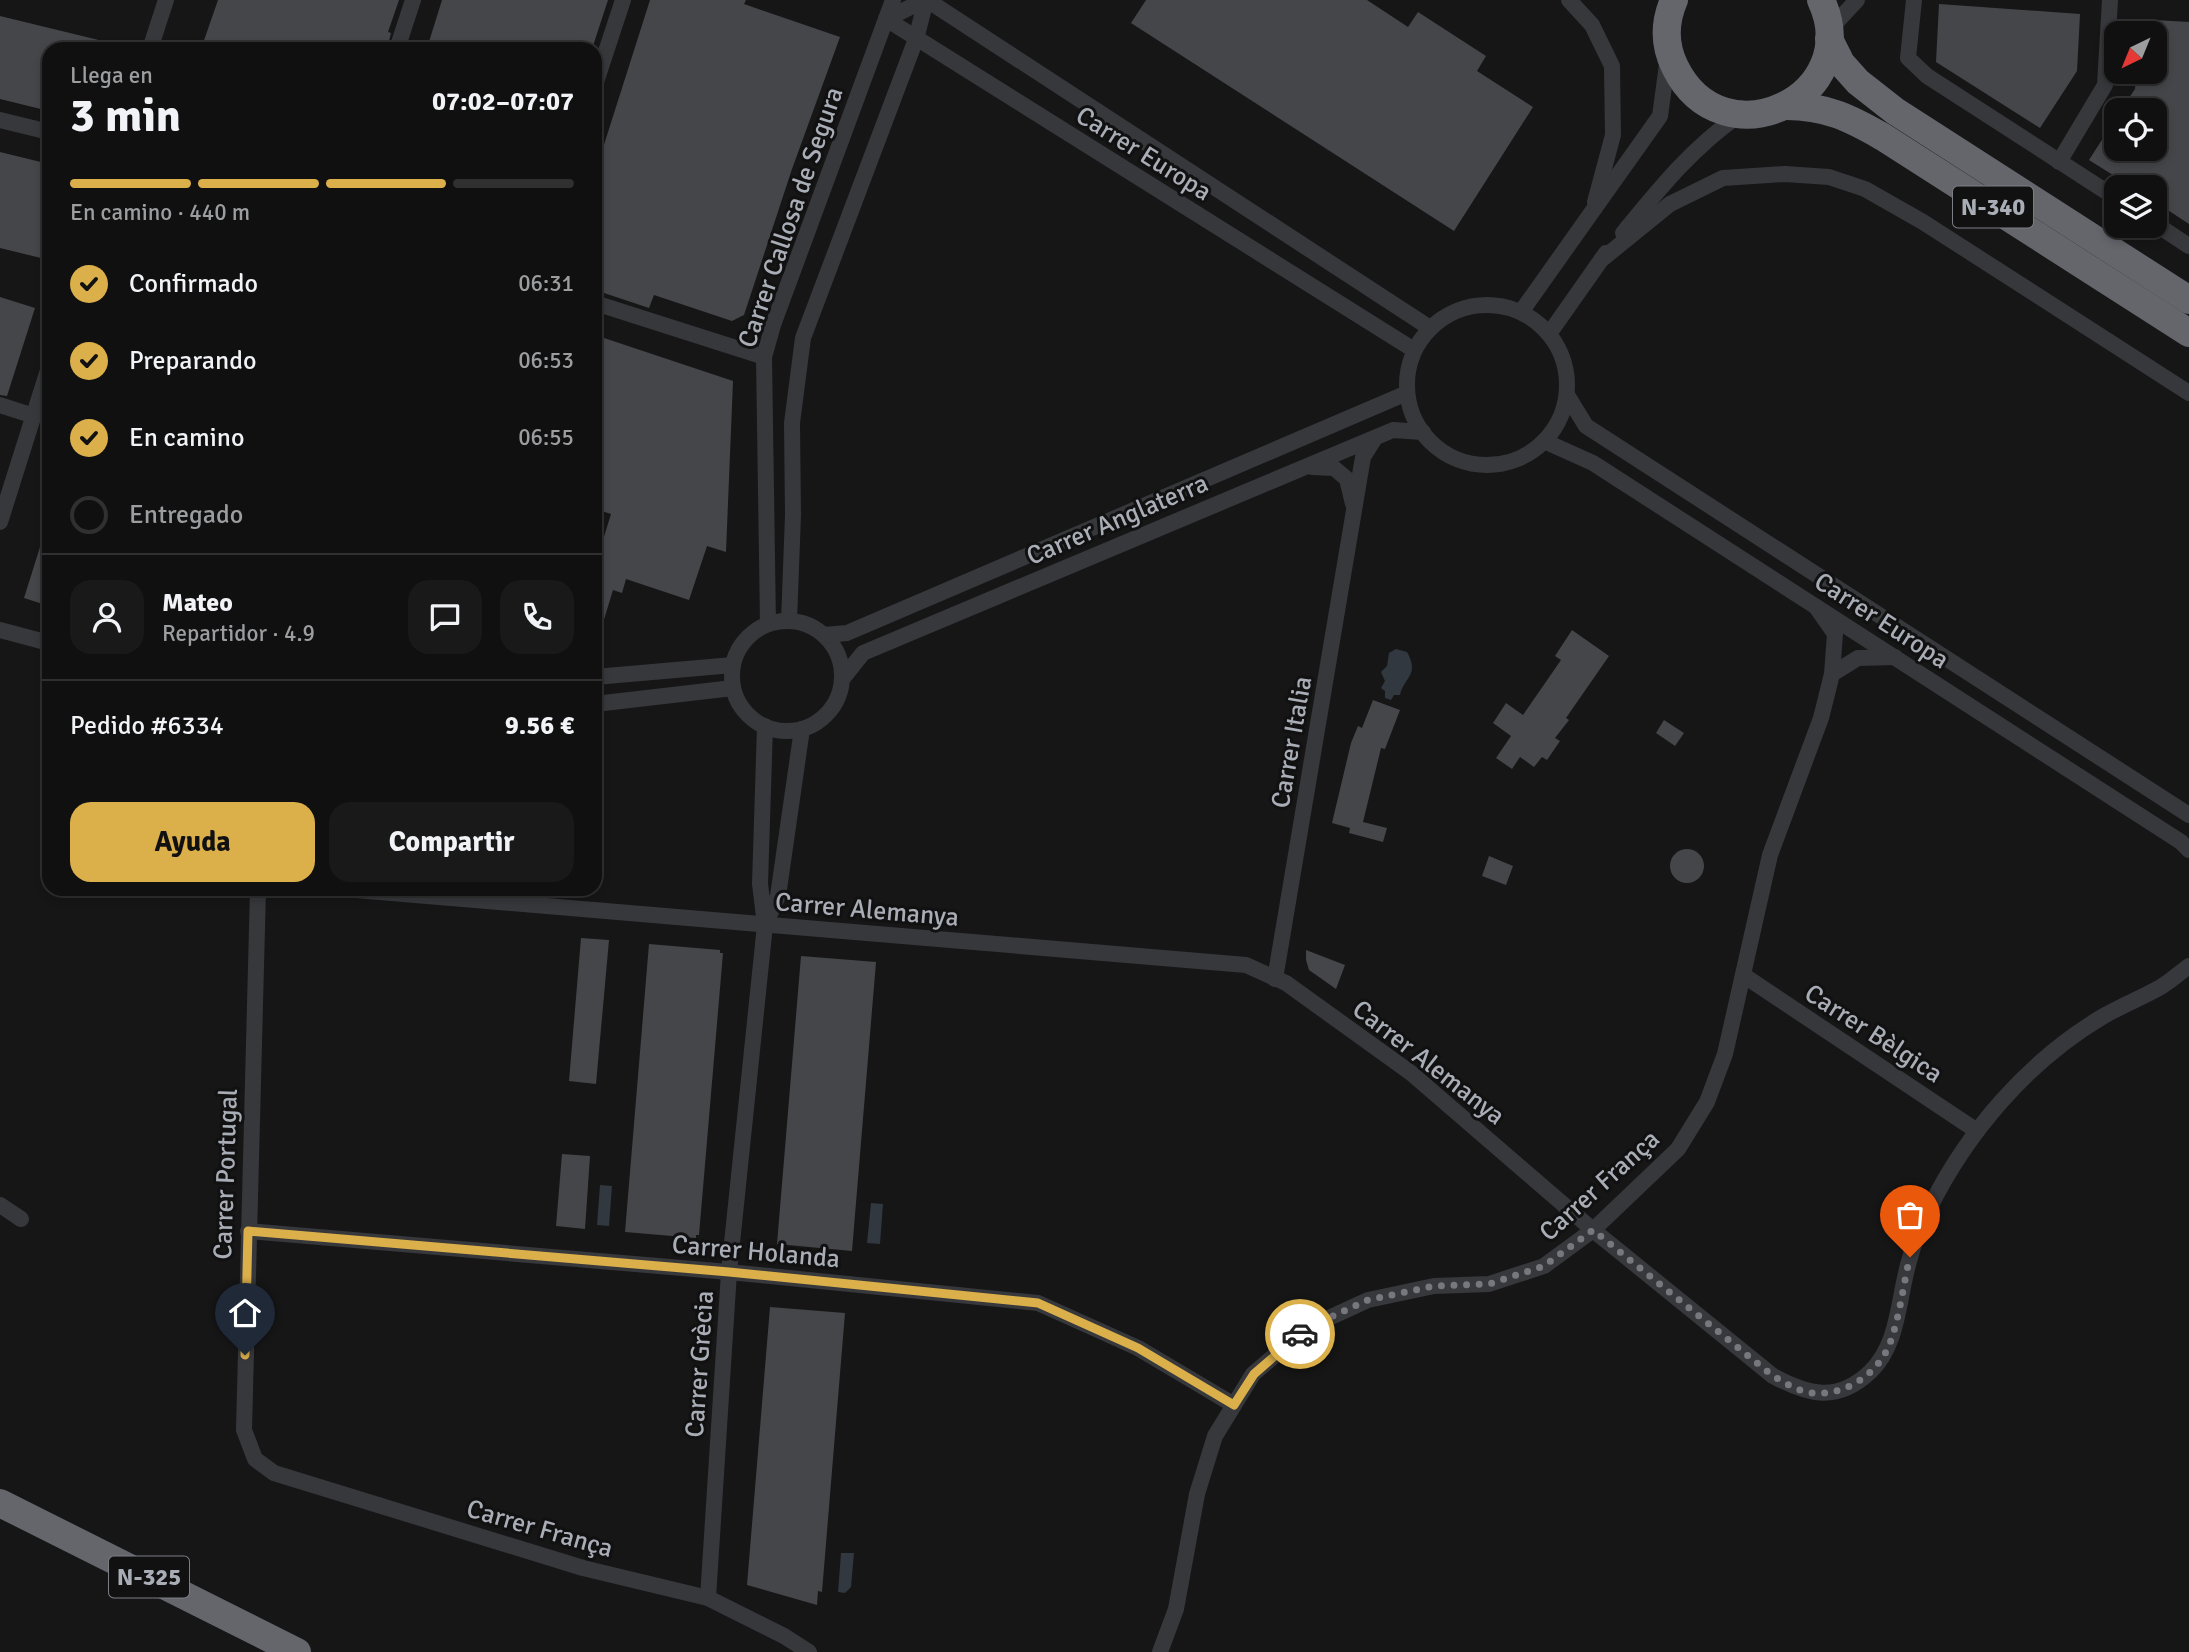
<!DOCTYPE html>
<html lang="es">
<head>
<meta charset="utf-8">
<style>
	body { margin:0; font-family:Signika,sans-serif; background:#19191a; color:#f1f3f6; height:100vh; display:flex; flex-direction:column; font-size:26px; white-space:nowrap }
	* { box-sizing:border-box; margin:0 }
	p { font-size:23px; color:#9c9d9f }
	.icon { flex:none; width:38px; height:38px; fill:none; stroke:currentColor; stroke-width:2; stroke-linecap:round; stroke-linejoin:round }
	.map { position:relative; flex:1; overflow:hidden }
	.drawer { position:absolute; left:42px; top:42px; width:560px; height:854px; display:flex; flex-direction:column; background:#101011; border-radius:21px; box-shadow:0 4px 10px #0003,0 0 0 2px #303031 }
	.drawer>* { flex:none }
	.needle { width:46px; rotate:223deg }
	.fabs { position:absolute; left:2104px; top:21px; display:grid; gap:14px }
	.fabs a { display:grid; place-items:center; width:63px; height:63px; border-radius:14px; background:#101011; box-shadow:0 4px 10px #0003,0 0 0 2px #303031; font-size:35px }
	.pin { position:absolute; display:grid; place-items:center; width:60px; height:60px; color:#fff; margin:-72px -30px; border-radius:50% 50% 50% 0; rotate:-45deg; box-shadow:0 0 7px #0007 }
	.pin .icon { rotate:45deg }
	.courier { position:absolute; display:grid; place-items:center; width:70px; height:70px; margin:-35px; border:5px solid #dbaf4a; border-radius:50%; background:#fff; color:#222; box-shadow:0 2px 9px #0007 }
	.headline em { font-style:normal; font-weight:700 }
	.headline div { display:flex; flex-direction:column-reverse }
	.headline { display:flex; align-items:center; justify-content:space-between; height:119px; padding:0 28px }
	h1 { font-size:46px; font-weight:700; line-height:52px }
	.bar { display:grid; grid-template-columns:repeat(4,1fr); gap:10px 7px; align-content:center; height:84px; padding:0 28px }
	.bar i { height:9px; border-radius:5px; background:#303031 }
	.bar .active { background:#dbaf4a }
	.bar p { grid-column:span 4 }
	.line { display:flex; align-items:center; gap:18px; padding:0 28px; border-top:2px solid #303031 }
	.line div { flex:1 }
	.round { display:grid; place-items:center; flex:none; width:74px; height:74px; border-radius:21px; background:#19191a }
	ol { padding:0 28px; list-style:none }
	li { display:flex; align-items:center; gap:21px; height:77px }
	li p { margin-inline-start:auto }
	li .icon { padding:7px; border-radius:50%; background:#dbaf4a; color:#111; stroke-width:4 }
	li:last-child { color:#9c9d9f }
	li i { width:38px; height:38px; border:4px solid #303031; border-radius:50% }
	.cta { display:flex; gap:14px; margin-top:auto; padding:14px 28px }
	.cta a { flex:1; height:80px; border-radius:21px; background:#dbaf4a; color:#111; font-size:28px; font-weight:700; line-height:80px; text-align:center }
	.cta a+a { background:#19191a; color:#f1f3f6 }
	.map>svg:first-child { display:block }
	.water { fill:#31383f }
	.building { fill:#45464a }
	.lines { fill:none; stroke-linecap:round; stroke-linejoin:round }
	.street { stroke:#37383c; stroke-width:16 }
	.highway { stroke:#64666c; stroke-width:28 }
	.done { stroke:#76787e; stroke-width:7; stroke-dasharray:0 12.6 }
	.route { stroke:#dbaf4a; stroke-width:9 }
	.labels { text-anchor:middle; stroke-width:6; stroke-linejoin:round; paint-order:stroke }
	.shield { fill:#111112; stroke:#7b7e85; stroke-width:2 }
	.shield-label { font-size:24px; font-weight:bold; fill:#a9adb6 }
	.street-label { font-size:26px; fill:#a9adb6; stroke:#111112 }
</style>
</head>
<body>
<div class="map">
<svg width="2189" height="1652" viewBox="0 0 2189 1652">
	<rect width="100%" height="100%" fill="#161617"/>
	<g class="water">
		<path d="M1396 649 1407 652C1420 675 1404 677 1400 695H1394L1391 700 1385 698V691L1381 688 1385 681 1381 672 1387 666 1389 653Z"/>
		<path d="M600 1185 612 1186 609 1226 597 1225Z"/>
		<path d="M871 1203 883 1204 880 1244 867 1243Z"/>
		<path d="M841 1553H854L851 1587 845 1593 838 1592Z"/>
	</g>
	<g class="building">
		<path d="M218 0H399L388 32 391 33 387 49H201Z"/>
		<path d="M442 0H608L592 49H525L497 40 496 49H408L411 40 428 45Z"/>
		<path d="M650 0H746L744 4 840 37 792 169 744 315 732 321 654 295 649 308 595 290V173Z"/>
		<path d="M1146 0H1367L1408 27 1418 12 1486 56 1477 71 1533 107 1454 231 1131 23Z"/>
		<path d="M1939 4 2080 14 2077 71 2040 128 1936 62Z"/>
		<path d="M0 16 111 43V49H49V111L0 99Z"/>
		<path d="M2154 20 2189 22V224L2154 201V187H2132L2089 160 2116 118V149H2154V110H2121L2135 89 2136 72H2154Z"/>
		<path d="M0 152 49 164V260L0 248Z"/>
		<path d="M0 297 35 308 7 396 0 395Z"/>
		<path d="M595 335 733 381 726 552 707 546 689 600 626 579 622 593 613 590 599 636H595V540L602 543 611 514 595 509Z"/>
		<path d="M46 528 49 529V606L24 598Z"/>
		<path d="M1572 630 1609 656 1566 718 1569 720 1555 738 1560 741 1547 760 1542 757 1534 767 1520 757 1512 769 1496 758 1511 736 1493 723 1506 703 1523 715 1561 660 1555 656Z"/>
		<path d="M1373 700 1400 710 1385 749 1381 748 1363 822 1387 828 1383 842 1349 833 1350 828 1332 823 1351 743 1358 726 1362 728Z"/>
		<path d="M1664 720 1684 733 1675 746 1656 733Z"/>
		<circle cx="1687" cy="866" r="17"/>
		<path d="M1489 856 1513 866 1506 885 1482 876Z"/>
		<path d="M581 938 609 940 596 1084 569 1081Z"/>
		<path d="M649 944 720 950V953H723L699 1235H696V1238L625 1232Z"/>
		<path d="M1306 950 1345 965 1336 989 1309 970 1306 960Z"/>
		<path d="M801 956 876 962 852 1251 777 1244Z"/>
		<path d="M562 1154 590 1156 585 1229 556 1226Z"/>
		<path d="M770 1307 845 1313 822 1592 818 1591 817 1605 747 1585Z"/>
	</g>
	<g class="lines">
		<g class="street">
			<path d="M927 0 1430 328"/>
			<path d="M1569 0 1592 25 1612 66 1613 135 1595 202"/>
			<path d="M1914 0 1908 58 1927 76 2116 198"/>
			<path d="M886 19 1414 350"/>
			<path d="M886 19 925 0"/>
			<path d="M1829 30 1857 0"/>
			<path d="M150 49 166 0"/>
			<path d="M397 49 413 0"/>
			<path d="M595 85 623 0"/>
			<path d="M0 120 49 132"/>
			<path d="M2059 162 2105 85 2110 0"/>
			<path d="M2154 223 2189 246"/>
			<path d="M1623 233C1660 188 1690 150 1739 115"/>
			<path d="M1601 260 1670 204 1723 178 1785 174 1829 177 1865 189 1923 222 2189 393"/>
			<path d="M595 303 764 357"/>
			<circle cx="1487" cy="385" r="80"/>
			<path d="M1521 312 1660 116 1668 57"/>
			<path d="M1549 334 1606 253"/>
			<path d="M1567 395 1586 426 2189 815"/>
			<path d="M0 405 34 416"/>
			<path d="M1544 441 1593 463 2181 842 2189 850"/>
			<path d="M1312 467 1334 468 1347 479 1353 504"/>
			<path d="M0 522 49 367"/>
			<path d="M789 621 793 515 792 423 803 338 916 39 926 0"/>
			<circle cx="787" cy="676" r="55"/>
			<path d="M768 624 764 357 773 325 893 0"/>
			<path d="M0 630 49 643"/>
			<path d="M824 635 847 633 1407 393"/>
			<path d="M1832 674 1858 658 1895 657"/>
			<path d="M595 677 733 665"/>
			<path d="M843 678 863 653 1393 430 1423 432"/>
			<path d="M595 704 733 688"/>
			<path d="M258 889 244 1430 255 1459 274 1473 583 1568 708 1598 784 1636 809 1652"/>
			<path d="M344 889 1246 965 1286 983 1411 1073 1593 1230 1773 1376C1808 1395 1837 1403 1870 1372 1900 1344 1898 1295 1910 1258 1914 1242 1922 1224 1929 1209 1967 1132 2028 1061 2102 1017 2121 1006 2141 998 2159 988 2170 982 2179 973 2189 966"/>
			<path d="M765 925 778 896 802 729"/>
			<path d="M1743 975 1977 1131"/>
			<path d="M1275 979 1363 457 1375 438"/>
			<path d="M0 1205 21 1219"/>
			<path d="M248 1231 729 1272 1038 1303 1138 1348 1234 1405"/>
			<path d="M708 1598 729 1272 765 925 760 884 765 726"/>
			<path d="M1160 1652 1176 1609 1197 1494 1215 1436 1253 1374 1307 1328 1368 1300 1434 1286 1489 1284 1544 1266 1593 1230 1678 1149 1707 1102 1725 1054 1770 855 1821 718 1832 674 1835 634 1816 607"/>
		</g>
		<g class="highway">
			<path d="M1674 0C1664 23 1664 45 1675 67 1723 165 1866 96 1821 0"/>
			<path d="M1829 39 1841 63 1858 82 1895 111 2189 300"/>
			<path d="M1786 106C1826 106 1850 118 1883 137L2189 333"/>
			<path d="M0 1503 297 1652"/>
		</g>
	</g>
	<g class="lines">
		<path class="done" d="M1300 1334 1307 1328 1368 1300 1434 1286 1489 1284 1544 1266 1593 1230 1773 1376C1781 1380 1789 1386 1797 1389 1833 1404 1877 1378 1890 1343 1900 1316 1903 1285 1910 1257"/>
		<path class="route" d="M245 1355 248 1231 729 1272 1038 1303 1138 1348 1234 1405 1254 1374 1300 1334"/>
	</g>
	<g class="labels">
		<g class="shield">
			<rect x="1953" y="186.5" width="80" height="41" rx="5"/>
			<rect x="109" y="1556.5" width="80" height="41" rx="5"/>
		</g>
		<g class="shield-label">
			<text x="1993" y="215">N-340</text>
			<text x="149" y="1585">N-325</text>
		</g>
		<g class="street-label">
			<text transform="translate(1144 153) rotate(32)" y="9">Carrer Europa</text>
			<text transform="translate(790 217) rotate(-71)" y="9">Carrer Callosa de Segura</text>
			<text transform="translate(1117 519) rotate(-23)" y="9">Carrer Anglaterra</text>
			<text transform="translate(1882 620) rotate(33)" y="9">Carrer Europa</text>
			<text transform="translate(1291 742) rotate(-80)" y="9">Carrer Italia</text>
			<text transform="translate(867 909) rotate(5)" y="9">Carrer Alemanya</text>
			<text transform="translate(1874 1033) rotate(33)" y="9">Carrer Bèlgica</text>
			<text transform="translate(1429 1062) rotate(38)" y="9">Carrer Alemanya</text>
			<text transform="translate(225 1174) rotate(-88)" y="9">Carrer Portugal</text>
			<text transform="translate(1599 1185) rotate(-42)" y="9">Carrer França</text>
			<text transform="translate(756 1251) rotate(5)" y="9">Carrer Holanda</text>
			<text transform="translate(699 1364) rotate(-86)" y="9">Carrer Grècia</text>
			<text transform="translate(540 1528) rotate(16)" y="9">Carrer França</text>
		</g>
	</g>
</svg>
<div class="fabs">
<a><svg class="needle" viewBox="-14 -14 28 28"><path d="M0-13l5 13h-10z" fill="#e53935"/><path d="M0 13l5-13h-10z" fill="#9c9d9f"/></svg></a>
<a><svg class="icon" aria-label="locate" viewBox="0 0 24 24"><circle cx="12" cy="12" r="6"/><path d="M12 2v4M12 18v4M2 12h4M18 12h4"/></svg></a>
<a><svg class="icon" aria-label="layers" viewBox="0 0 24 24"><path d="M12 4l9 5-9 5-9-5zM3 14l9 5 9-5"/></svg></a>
</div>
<div class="pin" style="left:1910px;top:1257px;background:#ea580c"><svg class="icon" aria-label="bag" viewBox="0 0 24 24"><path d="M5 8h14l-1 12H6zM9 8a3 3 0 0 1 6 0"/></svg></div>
<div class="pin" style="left:245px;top:1355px;background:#1f2937"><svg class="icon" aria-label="home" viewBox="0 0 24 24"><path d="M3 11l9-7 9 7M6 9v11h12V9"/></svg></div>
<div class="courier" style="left:1300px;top:1334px"><svg class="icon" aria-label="car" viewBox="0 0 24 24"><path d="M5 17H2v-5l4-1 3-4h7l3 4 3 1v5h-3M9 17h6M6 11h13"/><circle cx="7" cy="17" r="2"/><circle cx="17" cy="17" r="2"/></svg></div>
<section class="drawer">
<div class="headline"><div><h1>3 min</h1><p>Llega en</p></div><em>07:02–07:07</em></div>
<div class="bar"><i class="active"></i><i class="active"></i><i class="active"></i><i></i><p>En camino · 440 m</p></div>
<ol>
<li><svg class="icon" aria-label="check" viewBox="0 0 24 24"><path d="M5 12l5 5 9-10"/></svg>Confirmado<p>06:31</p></li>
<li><svg class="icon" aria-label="check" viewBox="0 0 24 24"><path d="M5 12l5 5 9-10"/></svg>Preparando<p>06:53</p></li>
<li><svg class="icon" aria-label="check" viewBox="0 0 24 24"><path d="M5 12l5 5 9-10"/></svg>En camino<p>06:55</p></li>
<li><i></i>Entregado</li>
</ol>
<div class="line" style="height:126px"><a class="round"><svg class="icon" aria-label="person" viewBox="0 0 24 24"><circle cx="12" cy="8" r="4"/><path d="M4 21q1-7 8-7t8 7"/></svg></a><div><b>Mateo</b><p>Repartidor · 4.9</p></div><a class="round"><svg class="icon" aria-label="chat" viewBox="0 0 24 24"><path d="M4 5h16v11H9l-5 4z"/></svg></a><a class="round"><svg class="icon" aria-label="phone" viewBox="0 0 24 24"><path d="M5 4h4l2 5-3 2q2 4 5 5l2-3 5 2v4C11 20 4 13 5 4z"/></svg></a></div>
<div class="line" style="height:91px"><div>Pedido #6334</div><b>9.56 €</b></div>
<div class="cta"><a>Ayuda</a><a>Compartir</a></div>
</section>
</div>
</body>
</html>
